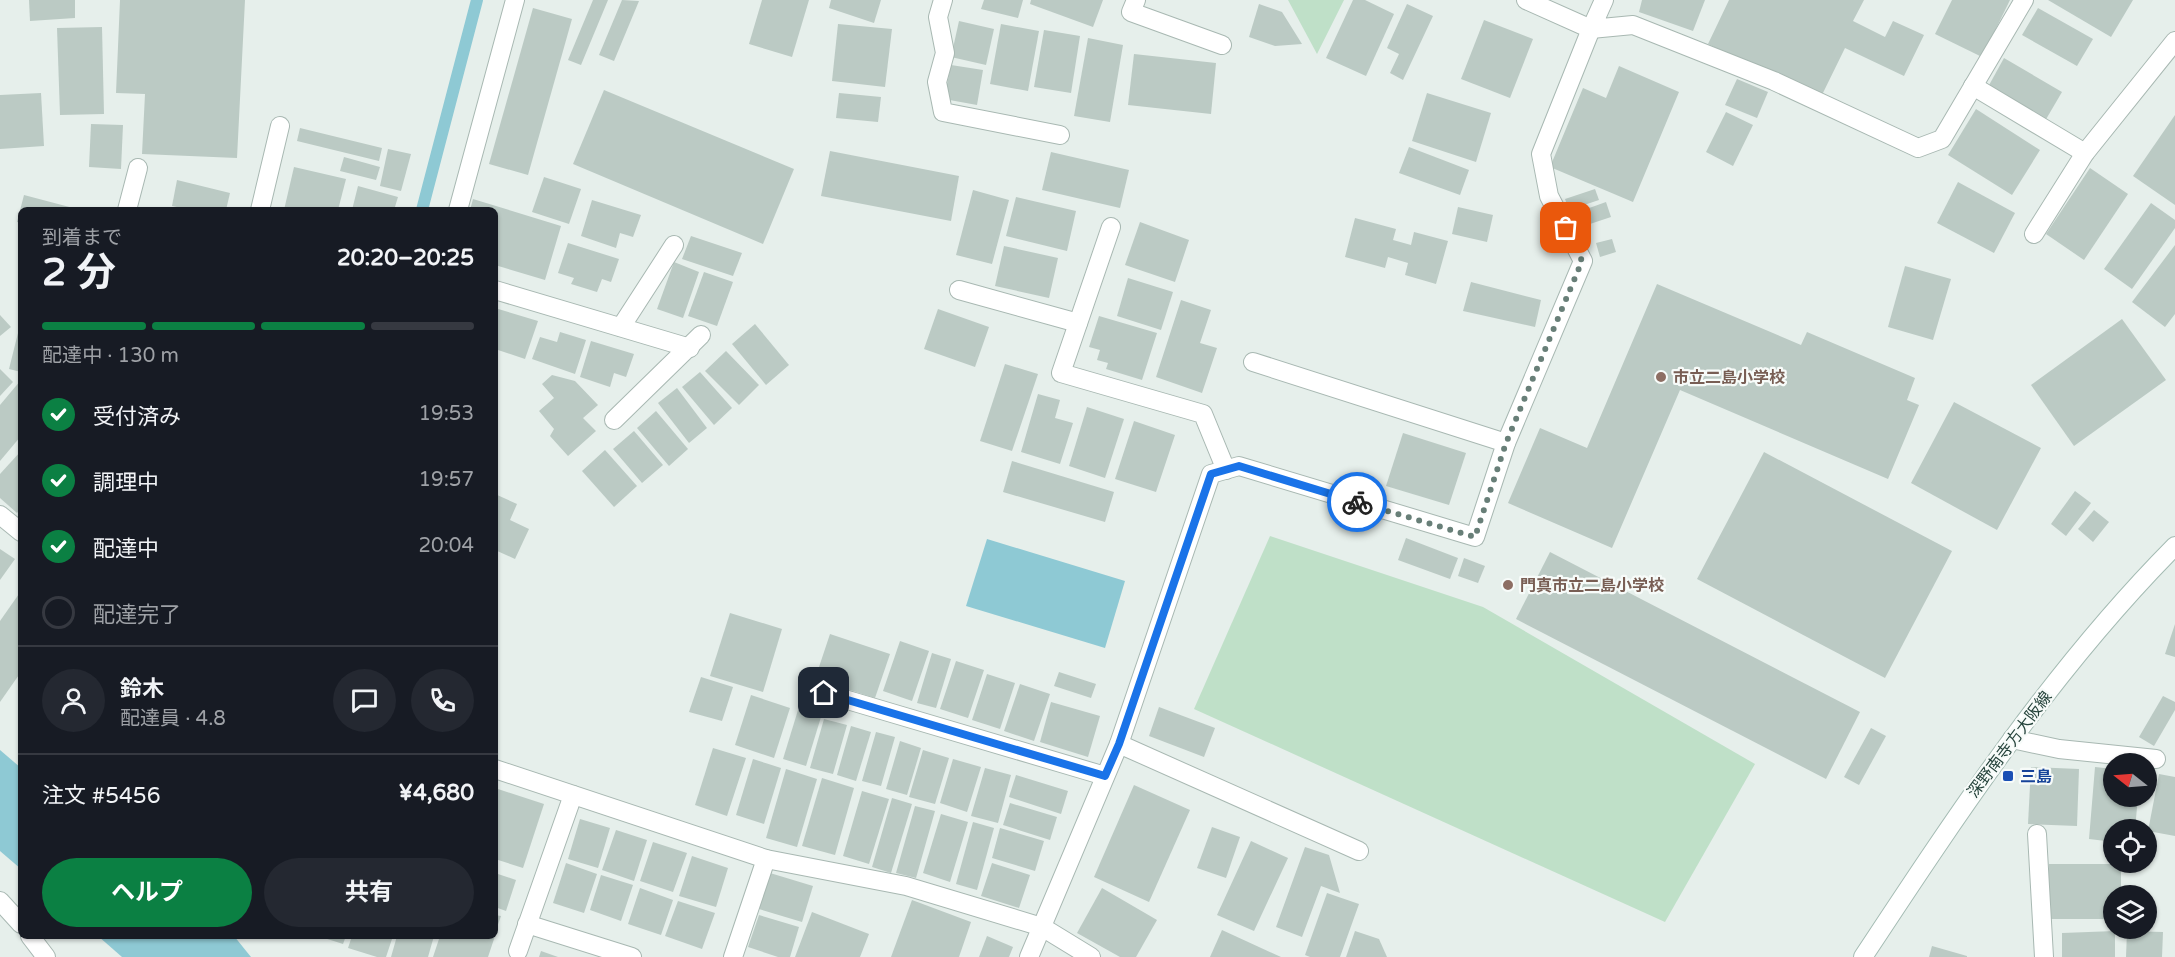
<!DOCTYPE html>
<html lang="ja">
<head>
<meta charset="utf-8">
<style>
	body { margin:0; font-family:"Varela Round","Noto Sans JP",sans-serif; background:#242831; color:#f1f3f6; height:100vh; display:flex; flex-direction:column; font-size:22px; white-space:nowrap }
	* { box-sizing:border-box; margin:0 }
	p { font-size:20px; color:#9ea1a6 }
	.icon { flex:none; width:33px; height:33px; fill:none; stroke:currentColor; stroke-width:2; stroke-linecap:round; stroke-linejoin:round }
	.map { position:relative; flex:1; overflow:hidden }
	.side { position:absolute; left:18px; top:207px; width:480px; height:732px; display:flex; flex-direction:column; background:#171b24; border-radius:9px; box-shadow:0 2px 4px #0004 }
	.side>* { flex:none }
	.needle { width:39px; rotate:287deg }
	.buttons { position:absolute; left:2103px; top:753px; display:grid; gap:12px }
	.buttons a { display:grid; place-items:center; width:54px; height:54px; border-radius:50%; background:#171b24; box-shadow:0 2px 4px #0004; font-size:30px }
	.pin { position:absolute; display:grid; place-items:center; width:51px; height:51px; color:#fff; margin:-26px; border-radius:12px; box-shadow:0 3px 9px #0006 }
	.courier { position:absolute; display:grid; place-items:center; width:60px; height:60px; margin:-30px; border:4px solid #1a73e8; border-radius:50%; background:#fff; color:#222; box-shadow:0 2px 8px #0007 }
	.summary em { font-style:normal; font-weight:700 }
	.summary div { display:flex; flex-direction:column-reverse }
	.summary { display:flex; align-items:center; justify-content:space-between; height:102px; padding:0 24px }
	h1 { font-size:39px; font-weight:700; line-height:45px }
	.bar { display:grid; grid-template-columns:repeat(4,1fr); gap:9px 6px; align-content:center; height:72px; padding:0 24px }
	.bar i { height:8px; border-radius:4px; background:#363941 }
	.bar .current { background:#0b8043 }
	.bar p { grid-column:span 4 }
	.line { display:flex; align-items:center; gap:15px; padding:0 24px; border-top:2px solid #363941 }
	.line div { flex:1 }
	.round { display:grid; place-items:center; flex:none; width:63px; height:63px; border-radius:32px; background:#242831 }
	ol { padding:0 24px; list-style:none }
	li { display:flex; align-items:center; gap:18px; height:66px }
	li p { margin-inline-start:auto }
	li .icon { padding:6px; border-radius:50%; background:#0b8043; color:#fff; stroke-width:4 }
	li:last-child { color:#9ea1a6 }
	li i { width:33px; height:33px; border:3px solid #363941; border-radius:50% }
	.action { display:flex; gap:12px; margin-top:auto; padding:12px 24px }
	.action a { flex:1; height:69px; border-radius:36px; background:#0b8043; color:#fff; font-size:24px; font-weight:700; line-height:69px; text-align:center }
	.action a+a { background:#242831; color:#f1f3f6 }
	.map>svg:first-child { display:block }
	.green { fill:#bfe0c8 }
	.water { fill:#8ec9d4 }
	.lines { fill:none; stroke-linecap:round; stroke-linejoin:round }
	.stream { stroke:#8ec9d4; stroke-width:12 }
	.building { fill:#bbcac4 }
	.service-casing { stroke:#a8b8b2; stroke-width:20 }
	.minor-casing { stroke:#a8b8b2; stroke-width:20 }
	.tertiary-casing { stroke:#a8b8b2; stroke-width:20 }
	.secondary-casing { stroke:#a4bbb3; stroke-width:20 }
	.service { stroke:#fff; stroke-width:18 }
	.minor { stroke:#fff; stroke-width:18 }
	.tertiary { stroke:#fff; stroke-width:18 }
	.secondary { stroke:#fff; stroke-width:18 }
	.done { stroke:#687f78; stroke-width:6; stroke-dasharray:0 10.8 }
	.route { stroke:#1a73e8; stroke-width:8 }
	.education-dot { fill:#8d6e63; stroke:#f7fbf9; stroke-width:2 }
	.transit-dot { fill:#1a4fb4; stroke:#f7fbf9; stroke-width:2 }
	.labels { text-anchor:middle; stroke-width:4.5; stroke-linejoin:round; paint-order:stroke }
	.education-label { font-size:16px; font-weight:bold; fill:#785e54; stroke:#f7fbf9; text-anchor:start }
	.street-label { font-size:16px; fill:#24423a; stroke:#f7fbf9 }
	.transit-label { font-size:16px; font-weight:bold; fill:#164399; stroke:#f7fbf9; text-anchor:start }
</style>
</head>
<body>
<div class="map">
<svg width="2175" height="957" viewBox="0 0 2175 957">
	<rect width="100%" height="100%" fill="#e6efeb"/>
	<g class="green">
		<path d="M1288 0H1344L1317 54Z"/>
		<path d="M1270 536 1483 607 1755 764 1665 922 1194 709Z"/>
	</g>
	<g class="water">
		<path d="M987 539 1125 581 1105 648 966 606Z"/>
		<path d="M0 750 21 768V869L0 851Z"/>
		<path d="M98 936H234L251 957H122Z"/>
	</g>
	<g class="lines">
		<path class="stream" d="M422 210 477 0"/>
	</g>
	<g class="building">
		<path d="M29 0H75V18L30 21Z"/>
		<path d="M120 0H245L237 158 142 154 145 94 116 93Z"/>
		<path d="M593 0H608L581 65 568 60Z"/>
		<path d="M622 0 639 1 614 61 599 55Z"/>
		<path d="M762 0H809L792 57 749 44Z"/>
		<path d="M831 0H881L874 23 829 8Z"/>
		<path d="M984 0H1023L1018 18 981 9Z"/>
		<path d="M1031 0H1103L1093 27 1030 4Z"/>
		<path d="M1353 0H1365L1394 14 1366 76 1326 58Z"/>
		<path d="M1642 0H1705L1693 31 1639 12Z"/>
		<path d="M1729 0H1864L1853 21 1885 37 1893 21 1924 35 1904 76 1845 48 1820 99 1708 44Z"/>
		<path d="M1952 0H2010L1982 57 1935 34Z"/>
		<path d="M2048 0H2133L2111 37Z"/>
		<path d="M1259 4 1282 12 1302 44 1275 46 1249 37Z"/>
		<path d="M1407 4 1433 16 1403 80 1390 73 1399 54 1387 48Z"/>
		<path d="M533 8 572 19 528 175 489 164Z"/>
		<path d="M2038 8 2093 39 2077 66 2022 35Z"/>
		<path d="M1484 20 1533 39 1510 98 1461 79Z"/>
		<path d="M959 21 994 29 986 65 951 57Z"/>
		<path d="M838 24 892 29 885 87 832 81Z"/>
		<path d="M1001 24 1039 31 1028 91 990 84Z"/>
		<path d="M102 27 104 114 60 115 57 28Z"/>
		<path d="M1044 30 1080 36 1071 93 1034 87Z"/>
		<path d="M1088 38 1123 45 1110 122 1074 116Z"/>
		<path d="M1134 54 1216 63 1211 114 1128 105Z"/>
		<path d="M2004 58 2062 92 2045 121 1988 87Z"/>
		<path d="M951 65 983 70 977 105 944 99Z"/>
		<path d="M1619 66 1679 92 1633 202 1550 167 1583 88 1606 98Z"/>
		<path d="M1737 79 1768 92 1757 118 1725 105Z"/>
		<path d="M604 90 794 169 763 244 573 164Z"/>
		<path d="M41 93 44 146 0 149V95Z"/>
		<path d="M839 93 881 97 878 122 836 118Z"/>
		<path d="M1427 93 1491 113 1476 162 1412 141Z"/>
		<path d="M1976 109 2040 150 2012 195 1948 155Z"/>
		<path d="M1726 112 1753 125 1733 166 1706 152Z"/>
		<path d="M2175 115V205L2133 176Z"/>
		<path d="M91 124 123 125 121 169 89 167Z"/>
		<path d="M300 128 382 148 379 161 297 141Z"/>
		<path d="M1409 147 1469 170 1460 195 1399 173Z"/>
		<path d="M388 149 411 154 401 191 380 186Z"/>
		<path d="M830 151 959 176 951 221 821 196Z"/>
		<path d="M1051 152 1129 170 1120 208 1042 190Z"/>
		<path d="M344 157 380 167 376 180 340 171Z"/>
		<path d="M294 167 346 179 338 210H284Z"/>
		<path d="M2090 168 2128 194 2084 260 2046 234Z"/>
		<path d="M544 177 581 189 569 224 532 212Z"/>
		<path d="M177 180 230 193 226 210H191L172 206Z"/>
		<path d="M1958 182 2015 213 1994 253 1937 223Z"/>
		<path d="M358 186 398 197 394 210H352Z"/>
		<path d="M1595 189 1599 200 1569 210 1565 199Z"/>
		<path d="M973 190 1009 200 992 264 956 255Z"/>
		<path d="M24 195 77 209V210H21V223L17 222Z"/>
		<path d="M1016 197 1076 211 1067 251 1006 236Z"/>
		<path d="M473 199 561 226 545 280 495 265V210H470Z"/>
		<path d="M592 200 641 215 633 237 620 233 616 248 581 236Z"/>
		<path d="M1606 202 1611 217 1584 226 1578 212Z"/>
		<path d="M2151 203 2175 220V228L2132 289 2104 269Z"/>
		<path d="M1458 207 1493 215 1487 242 1452 234Z"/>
		<path d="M1355 218 1396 229 1393 240 1411 245 1414 232 1448 241 1436 284 1405 275 1408 263 1388 257 1385 268 1345 257Z"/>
		<path d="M1140 222 1189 240 1175 282 1125 265Z"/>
		<path d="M691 236 742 253 733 276 682 259Z"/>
		<path d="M1612 239 1616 252 1600 257 1596 243Z"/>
		<path d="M568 243 619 259 611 282 602 279 597 292 571 284 574 278 558 273Z"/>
		<path d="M2175 245V314L2165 327 2132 302Z"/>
		<path d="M1004 246 1058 258 1049 298 995 286Z"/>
		<path d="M674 262 699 272 683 318 657 309Z"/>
		<path d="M1905 266 1951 279 1933 340 1888 327Z"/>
		<path d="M704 272 733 282 717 326 688 316Z"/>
		<path d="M1128 278 1173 292 1161 330 1117 316Z"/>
		<path d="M1471 282 1541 300 1535 327 1463 311Z"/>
		<path d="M1657 284 1801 345 1807 332 1915 378 1907 400 1919 405 1888 479 1680 390 1612 548 1508 503 1540 428 1587 448Z"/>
		<path d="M1181 300 1211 310 1200 343 1217 348 1202 393 1156 377Z"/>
		<path d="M495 308 538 321 525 359 495 349Z"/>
		<path d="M938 309 989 327 975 367 924 349Z"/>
		<path d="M0 315 11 327 0 336Z"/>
		<path d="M1099 316 1157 333 1142 380 1106 369 1108 363 1097 360 1100 350 1089 347Z"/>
		<path d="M2122 319 2166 380 2074 446 2031 385Z"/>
		<path d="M755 324 789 365 766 385 732 344Z"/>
		<path d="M19 329 21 330V372L9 369Z"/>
		<path d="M560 332 586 340 575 374 532 359 540 337 557 342Z"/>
		<path d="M591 341 634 354 626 377 614 373 610 387 580 377Z"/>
		<path d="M726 351 759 385 739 405 705 371Z"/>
		<path d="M1005 364 1038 374 1012 451 980 441Z"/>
		<path d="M0 369 13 382 0 396Z"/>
		<path d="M700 372 732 408 714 425 682 387Z"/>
		<path d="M552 375 575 381 598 405 583 418 596 431 568 456 550 436 554 429 539 411 554 398 542 384Z"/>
		<path d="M21 380V436L0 461V405Z"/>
		<path d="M677 388 707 428 689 443 658 403Z"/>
		<path d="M1038 394 1060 400 1055 418 1073 423 1060 464 1021 452Z"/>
		<path d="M1954 402 2041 448 1997 530 1911 483Z"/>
		<path d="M1087 407 1124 419 1105 478 1069 466Z"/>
		<path d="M656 411 688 449 669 466 637 428Z"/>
		<path d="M1134 421 1175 435 1156 492 1115 479Z"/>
		<path d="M634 431 663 465 642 483 613 449Z"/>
		<path d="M1403 433 1466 453 1449 505 1386 486Z"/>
		<path d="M605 450 637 486 614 507 582 471Z"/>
		<path d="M21 451V508L17 513 0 498V474Z"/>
		<path d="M1764 452 1952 551 1885 678 1697 579Z"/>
		<path d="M1012 461 1114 492 1105 522 1003 492Z"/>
		<path d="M2075 491 2091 503 2066 536 2051 524Z"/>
		<path d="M495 494 517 504 510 520 529 529 515 559 495 550Z"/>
		<path d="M2094 510 2109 522 2093 542 2078 529Z"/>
		<path d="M1406 538 1458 558 1450 579 1398 560Z"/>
		<path d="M0 549 15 559 0 580Z"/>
		<path d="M1550 552 1860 712 1826 779 1516 619Z"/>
		<path d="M1464 558 1485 566 1478 583 1458 576Z"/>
		<path d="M21 591V672L0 702V621Z"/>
		<path d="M730 613 782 629 763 692 710 676Z"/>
		<path d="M2175 624V657L2165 654Z"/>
		<path d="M830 634 890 654 875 698 815 679Z"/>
		<path d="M900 641 929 651 912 701 883 691Z"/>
		<path d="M932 653 951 659 936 708 917 703Z"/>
		<path d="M956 661 984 670 968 718 940 709Z"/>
		<path d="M1059 672 1096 684 1091 698 1054 686Z"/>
		<path d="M987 674 1015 683 1000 729 972 720Z"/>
		<path d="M701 677 733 687 722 721 689 712Z"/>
		<path d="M1020 684 1050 694 1034 741 1004 731Z"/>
		<path d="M751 695 790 708 774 758 735 745Z"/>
		<path d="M2163 696 2175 702V710L2154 746 2139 737Z"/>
		<path d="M1051 702 1100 716 1088 757 1040 742Z"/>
		<path d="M1159 707 1215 728 1204 757 1149 736Z"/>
		<path d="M798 710 821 717 806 766 783 759Z"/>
		<path d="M824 719 847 725 833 774 810 768Z"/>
		<path d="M851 726 871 732 856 781 837 775Z"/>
		<path d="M1871 728 1886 736 1859 785 1844 777Z"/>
		<path d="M876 732 895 737 881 786 862 781Z"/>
		<path d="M900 741 921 748 907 795 886 789Z"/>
		<path d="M713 748 746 758 727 816 695 805Z"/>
		<path d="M923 750 949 758 935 804 909 797Z"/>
		<path d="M753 759 781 768 764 824 736 815Z"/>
		<path d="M953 759 981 767 967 812 940 803Z"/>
		<path d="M2031 767 2079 769 2077 826 2028 824Z"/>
		<path d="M2095 767 2114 769V796H2138L2135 830H2114V842L2089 839Z"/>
		<path d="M985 768 1011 775 998 823 971 816Z"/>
		<path d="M786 769 817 779 797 847 766 838Z"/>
		<path d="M2159 774 2175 777V836L2148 831Z"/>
		<path d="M1016 775 1068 791 1061 814 1009 797Z"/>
		<path d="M822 778 854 788 835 855 802 846Z"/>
		<path d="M1134 785 1190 810 1149 902 1094 877Z"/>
		<path d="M495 788 544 804 523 868 495 859Z"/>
		<path d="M862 791 889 799 869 864 843 856Z"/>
		<path d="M892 798 912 804 891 873 872 867Z"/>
		<path d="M1010 803 1057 817 1050 840 1003 825Z"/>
		<path d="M915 806 935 811 916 878 896 873Z"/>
		<path d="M941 814 968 822 950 882 923 873Z"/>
		<path d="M580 819 610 828 598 868 568 859Z"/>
		<path d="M973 822 994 828 977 890 956 884Z"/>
		<path d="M1212 827 1240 837 1226 878 1197 868Z"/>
		<path d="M1000 828 1044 841 1035 871 992 858Z"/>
		<path d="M616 830 647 840 634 881 602 870Z"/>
		<path d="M1251 841 1288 858 1254 931 1217 915Z"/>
		<path d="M653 842 687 853 673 892 640 881Z"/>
		<path d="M1305 847 1329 855 1340 893 1321 886 1302 937 1276 927Z"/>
		<path d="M692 856 728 868 716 907 679 896Z"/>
		<path d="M566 863 597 874 584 913 553 903Z"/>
		<path d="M992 863 1030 875 1019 908 981 896Z"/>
		<path d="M2049 864H2121V896H2114V919H2049Z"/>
		<path d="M495 873 516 880 506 911 495 907Z"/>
		<path d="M770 873 813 886 802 922 759 909Z"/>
		<path d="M601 875 633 885 621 921 590 910Z"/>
		<path d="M640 888 673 900 661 935 628 924Z"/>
		<path d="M1102 888 1157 920 1136 957H1120L1077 933Z"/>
		<path d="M1327 893 1359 904 1340 957H1310L1305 955Z"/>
		<path d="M912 900 971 922 959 957H891Z"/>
		<path d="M678 901 715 913 702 949 665 936Z"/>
		<path d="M812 912 869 934 860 957H795Z"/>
		<path d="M495 915 501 916 495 933Z"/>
		<path d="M759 915 799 927 790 957H778L748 947Z"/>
		<path d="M1222 930 1281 957H1210Z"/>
		<path d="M1355 931 1379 939 1387 957H1346Z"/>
		<path d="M2115 931V957H2062V933Z"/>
		<path d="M2127 931 2163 932 2162 957H2126Z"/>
		<path d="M318 936H346L343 944Z"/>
		<path d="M352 936H393L386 957H377L348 948Z"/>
		<path d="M397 936H434L428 957H391Z"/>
		<path d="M440 936H495L488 957H433Z"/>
		<path d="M987 936 1013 947 1009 957H979Z"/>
		<path d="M1932 946 1967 956V957H1929Z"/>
		<path d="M541 951 558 957H539Z"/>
	</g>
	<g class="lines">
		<g class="service-casing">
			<g id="service">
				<path d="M1136 0 1131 12 1222 45"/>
				<path d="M1111 227 1061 373 1203 414 1226 470"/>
				<path d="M495 290 690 348"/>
				<path d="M959 290 1078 323"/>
				<path d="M621 327 674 245"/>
				<path d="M1253 362 1506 443"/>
				<path d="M614 420 701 335"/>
				<path d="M2012 739 2059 749 2156 759"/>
			</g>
		</g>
		<g class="minor-casing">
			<g id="minor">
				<path d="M943 0 938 17 945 53 937 82 943 112 1060 135"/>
				<path d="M1604 0 1591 29 1633 25 1774 81 1918 148 1942 139 2024 0"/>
				<path d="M1973 86 2085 153"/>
				<path d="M127 210 138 168"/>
				<path d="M260 210 280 126"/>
				<path d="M458 210 515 0"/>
				<path d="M2034 234 2085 153 2175 41"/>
				<path d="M0 515 21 532"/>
				<path d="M824 693 1105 776"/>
				<path d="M1119 744 1359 851"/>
				<path d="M495 769 766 859 906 886 1042 927 1091 957"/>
				<path d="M2037 834 2044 957"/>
				<path d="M527 924 632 957"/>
				<path d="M518 951 573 795"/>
				<path d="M733 957 766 859"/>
				<path d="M1029 957 1119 744 1211 474 1239 466 1475 537 1506 443 1583 261 1549 196 1541 154 1591 29 1526 0"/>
			</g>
		</g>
		<g class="tertiary-casing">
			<g id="tertiary">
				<path d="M0 901 21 924"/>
				<path d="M30 936 46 957"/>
			</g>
		</g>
		<g class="secondary-casing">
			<path id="secondary" d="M1863 957C1958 813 2053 669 2175 546"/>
		</g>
		<use href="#service" class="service"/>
		<use href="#minor" class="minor"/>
		<use href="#tertiary" class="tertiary"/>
		<use href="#secondary" class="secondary"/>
	</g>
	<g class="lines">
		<path class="done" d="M1357 502 1475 537 1506 443 1582 261 1566 228"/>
		<path class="route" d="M824 693 1105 776 1119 744 1211 474 1239 466 1357 502"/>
	</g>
	<g class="education-dot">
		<circle cx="1661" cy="377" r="6"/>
		<circle cx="1508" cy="585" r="6"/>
	</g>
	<rect class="transit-dot" x="2002" y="770" width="12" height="12" rx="3"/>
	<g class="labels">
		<g class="education-label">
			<text x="1673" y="383">市立二島小学校</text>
			<text x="1520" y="591">門真市立二島小学校</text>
		</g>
		<g class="street-label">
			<text transform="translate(2009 744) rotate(-53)" y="6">深野南寺方大阪線</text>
		</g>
		<g class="transit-label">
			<text x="2020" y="782">三島</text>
		</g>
	</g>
</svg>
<div class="buttons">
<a><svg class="needle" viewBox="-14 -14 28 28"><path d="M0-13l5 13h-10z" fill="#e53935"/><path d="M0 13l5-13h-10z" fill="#9ea1a6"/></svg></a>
<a><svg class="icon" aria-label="locate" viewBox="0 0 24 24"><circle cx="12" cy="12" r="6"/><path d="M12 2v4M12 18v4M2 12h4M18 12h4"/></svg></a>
<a><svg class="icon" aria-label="layers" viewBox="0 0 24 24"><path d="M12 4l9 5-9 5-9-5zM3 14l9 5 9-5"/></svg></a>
</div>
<div class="pin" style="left:1566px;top:228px;background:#ea580c"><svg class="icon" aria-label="bag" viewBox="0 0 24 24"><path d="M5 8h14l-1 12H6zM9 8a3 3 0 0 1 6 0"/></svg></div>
<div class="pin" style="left:824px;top:693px;background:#1f2937"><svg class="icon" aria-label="home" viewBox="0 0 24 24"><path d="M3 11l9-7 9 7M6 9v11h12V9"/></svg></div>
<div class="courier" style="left:1357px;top:502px"><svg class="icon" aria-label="bike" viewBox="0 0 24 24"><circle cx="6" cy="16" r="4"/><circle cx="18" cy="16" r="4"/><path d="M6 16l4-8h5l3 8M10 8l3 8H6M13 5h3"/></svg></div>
<section class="side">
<div class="summary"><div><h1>2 分</h1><p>到着まで</p></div><em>20:20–20:25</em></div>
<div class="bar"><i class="current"></i><i class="current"></i><i class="current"></i><i></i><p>配達中 · 130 m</p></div>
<ol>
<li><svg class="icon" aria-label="check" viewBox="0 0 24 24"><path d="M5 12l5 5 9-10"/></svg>受付済み<p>19:53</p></li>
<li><svg class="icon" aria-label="check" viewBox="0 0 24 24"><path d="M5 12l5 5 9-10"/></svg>調理中<p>19:57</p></li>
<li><svg class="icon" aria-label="check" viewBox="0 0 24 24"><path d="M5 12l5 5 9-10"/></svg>配達中<p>20:04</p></li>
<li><i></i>配達完了</li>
</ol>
<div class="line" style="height:108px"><a class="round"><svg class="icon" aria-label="person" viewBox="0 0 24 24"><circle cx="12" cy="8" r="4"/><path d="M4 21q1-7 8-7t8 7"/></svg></a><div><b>鈴木</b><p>配達員 · 4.8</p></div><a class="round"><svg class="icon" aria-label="chat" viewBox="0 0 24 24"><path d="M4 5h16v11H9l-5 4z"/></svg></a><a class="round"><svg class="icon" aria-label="phone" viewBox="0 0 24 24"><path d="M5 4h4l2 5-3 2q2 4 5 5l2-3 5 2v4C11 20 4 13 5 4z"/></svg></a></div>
<div class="line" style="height:78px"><div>注文 #5456</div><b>¥4,680</b></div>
<div class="action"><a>ヘルプ</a><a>共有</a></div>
</section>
</div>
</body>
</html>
